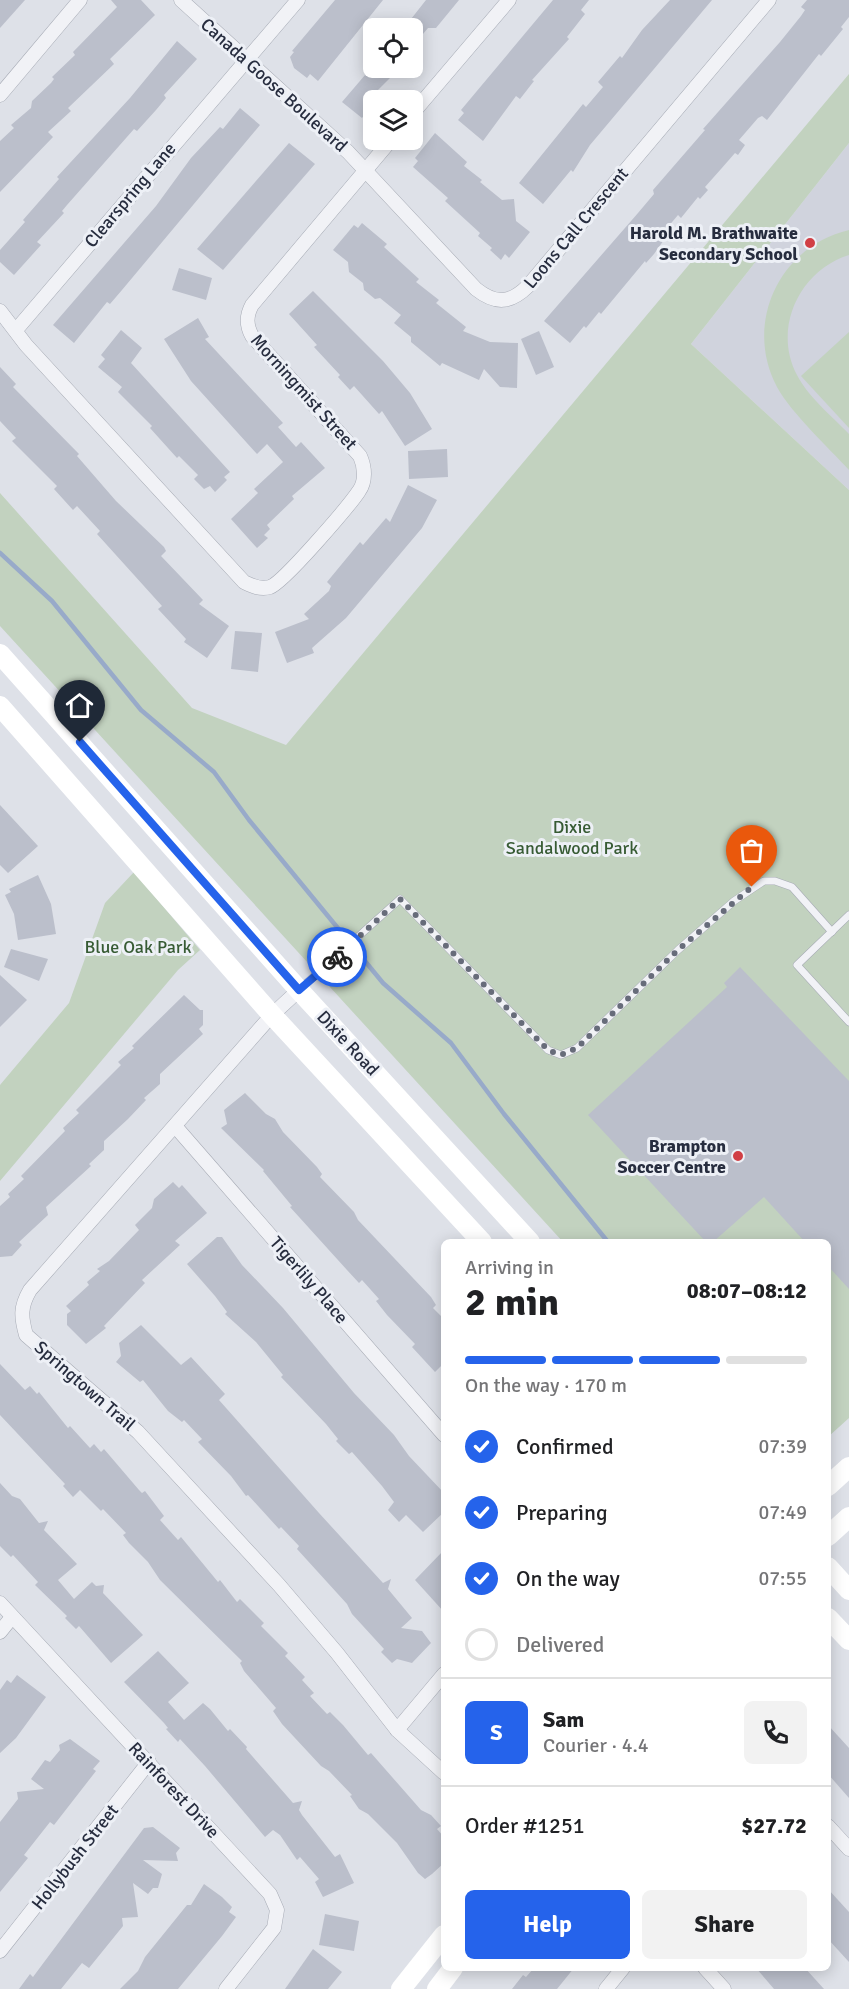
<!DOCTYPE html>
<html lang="en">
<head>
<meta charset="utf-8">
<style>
	body { margin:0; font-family:Signika,sans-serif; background:#f2f2f2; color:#202124; height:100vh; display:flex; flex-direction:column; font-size:22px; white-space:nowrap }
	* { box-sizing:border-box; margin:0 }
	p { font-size:20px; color:#757577 }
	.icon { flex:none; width:33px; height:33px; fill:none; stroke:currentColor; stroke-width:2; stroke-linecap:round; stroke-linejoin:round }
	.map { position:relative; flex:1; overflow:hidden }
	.panel { position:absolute; left:441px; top:1239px; width:390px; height:732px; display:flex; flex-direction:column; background:#fff; border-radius:9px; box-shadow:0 3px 15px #0003 }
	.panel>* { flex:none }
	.buttons { position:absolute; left:363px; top:18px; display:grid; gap:12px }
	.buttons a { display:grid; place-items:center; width:60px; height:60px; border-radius:9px; background:#fff; box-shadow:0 3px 15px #0003; font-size:30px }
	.pin { position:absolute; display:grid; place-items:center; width:51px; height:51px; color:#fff; margin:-62px -26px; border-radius:50% 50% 50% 0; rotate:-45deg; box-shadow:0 0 6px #0007 }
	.pin .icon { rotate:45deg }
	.courier { position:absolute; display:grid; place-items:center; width:60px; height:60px; margin:-30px; border:4px solid #2563eb; border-radius:50%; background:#fff; color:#222; box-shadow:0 2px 8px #0007 }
	.headline em { font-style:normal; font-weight:700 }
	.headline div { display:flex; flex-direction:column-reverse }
	.headline { display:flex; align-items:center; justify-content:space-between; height:102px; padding:0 24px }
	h1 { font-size:39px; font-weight:700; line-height:45px }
	.bar { display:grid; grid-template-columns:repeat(4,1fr); gap:9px 6px; align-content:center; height:72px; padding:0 24px }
	.bar i { height:8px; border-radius:4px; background:#e0e0e0 }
	.bar .active { background:#2563eb }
	.bar p { grid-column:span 4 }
	.line { display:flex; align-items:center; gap:15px; padding:0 24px; border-top:2px solid #e0e0e0 }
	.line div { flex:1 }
	.round { display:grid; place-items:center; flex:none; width:63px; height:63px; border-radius:9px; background:#f2f2f2 }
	ol { padding:0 24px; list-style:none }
	li { display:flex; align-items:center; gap:18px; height:66px }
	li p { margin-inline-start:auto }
	li .icon { padding:6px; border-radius:50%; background:#2563eb; color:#fff; stroke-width:4 }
	li:last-child { color:#757577 }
	li i { width:33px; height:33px; border:3px solid #e0e0e0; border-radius:50% }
	.primary-button { display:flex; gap:12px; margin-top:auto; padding:12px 24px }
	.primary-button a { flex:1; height:69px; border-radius:9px; background:#2563eb; color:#fff; font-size:24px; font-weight:700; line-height:69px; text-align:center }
	.primary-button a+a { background:#f2f2f2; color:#202124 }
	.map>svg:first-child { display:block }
	.built { fill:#d0d3dd }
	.green { fill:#c2d2bf }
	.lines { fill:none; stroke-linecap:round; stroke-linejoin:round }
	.stream { stroke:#98aac9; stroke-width:4.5 }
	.building { fill:#bbbfcb }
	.lane-casing { stroke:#a7abb5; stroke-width:8 }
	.street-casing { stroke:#a7abb5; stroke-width:15 }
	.lane { stroke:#f1f2f6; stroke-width:7 }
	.street { stroke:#f1f2f6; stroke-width:14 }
	.secondary { stroke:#fff; stroke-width:20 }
	.done { stroke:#676c7a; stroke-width:6; stroke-dasharray:0 10.8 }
	.route { stroke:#2563eb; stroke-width:8 }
	.poi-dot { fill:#d13f45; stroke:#edf0f6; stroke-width:2 }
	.labels { text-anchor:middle; stroke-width:6; stroke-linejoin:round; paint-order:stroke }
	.street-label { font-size:18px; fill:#272d3f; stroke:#edf0f6 }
	.poi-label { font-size:18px; font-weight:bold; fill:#272d3f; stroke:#edf0f6; text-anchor:end }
	.park-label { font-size:18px; fill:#375b34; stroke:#edf0f6 }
</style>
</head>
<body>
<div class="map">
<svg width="849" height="1989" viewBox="0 0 849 1989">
	<rect width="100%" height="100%" fill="#dee1e8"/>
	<path class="built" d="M849 143V490L691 344Z"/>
	<g class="green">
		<path d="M849 74V143L691 344 849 490V1418L828 1437V1242H563L0 626V493L192 708 286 745Z"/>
		<path d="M849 230V255C800 270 772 328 797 375 808 397 832 416 849 434V470C828 447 792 414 777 387 743 323 780 246 849 230Z"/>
		<path d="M849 332V428L801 376Z"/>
		<path d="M134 872 200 950 178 970 0 1181V1085L69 1003 105 903Z"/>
	</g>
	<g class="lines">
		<path class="stream" d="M0 553 52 601 141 710 214 772 249 820 383 983 451 1043 504 1114 608 1242"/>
	</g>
	<g class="building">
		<path d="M0 0H25L0 28Z"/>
		<path d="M111 0H141L155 15 110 59 114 64 68 108 71 111 48 132 53 137 0 192V141L14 128 11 125 31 108 32 101 51 83 54 79 52 77 75 55 73 52 117 7Z"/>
		<path d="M335 0H383L318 81 310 74 307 78 294 68 290 57 294 52 292 51Z"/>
		<path d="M426 0H459L436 28H428L412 47V28H404Z"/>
		<path d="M553 0H589L581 10 585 14 567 37 569 39 532 80 534 81 520 99 516 96 483 141 458 120 464 113 461 110Z"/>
		<path d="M670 0H712L590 145 573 172 571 170 543 204 519 183 583 104 586 107 603 87 598 82 620 56 622 58 642 30Z"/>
		<path d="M807 0H849V17L841 27 843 29 821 56 819 54 767 120 762 116 758 118 739 140 745 145 738 155 735 153 721 169 705 187 708 190 700 199 698 197 681 218 678 215 662 234 666 237 654 254 646 263 645 261 601 314 599 312 586 328 584 326 570 343 544 321 638 213 654 194 653 190 705 130 703 129 780 42 801 16 805 10 801 7Z"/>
		<path d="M177 41 197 59 164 95 166 98 156 110 137 131 134 129 67 205 62 211 64 213 37 242 41 245 14 275 0 262V250L25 222 23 220 59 179 57 177 130 98Z"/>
		<path d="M371 68H400L368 100 373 104 362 118 342 102Z"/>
		<path d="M240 108 260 125 122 290 110 304 107 302 74 343 53 325 156 206 191 158 220 127 223 129Z"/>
		<path d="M435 133 467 162 464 166 482 180 480 182 502 200 514 199 516 221 530 232 509 258 505 254 501 260 490 250 492 248 478 236 480 233 445 201 448 198 413 167 418 161 415 158Z"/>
		<path d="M289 143 315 164 223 270 197 249Z"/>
		<path d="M362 223 387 244 384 247 419 279 416 282 439 300 436 303 466 327 463 331 490 342 518 343 517 388 500 387 484 369 479 380 442 363 440 366 411 342V337L394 323 401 315 380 298 375 299 364 290 363 283 349 272 348 262 333 250 354 225 358 228Z"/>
		<path d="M179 268 212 278 206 300 172 290Z"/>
		<path d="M313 291 383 361 410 393 432 429 405 446 382 411 379 414 354 386 350 390 338 377 340 375 314 347 317 345 289 314Z"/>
		<path d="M198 318 209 337 205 339 283 423 278 427 296 447 301 442 325 468 292 496 294 499 267 525 270 529 264 535 268 538 257 548 231 519 258 493 254 489 283 462 267 444 257 454 191 381 164 339Z"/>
		<path d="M121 330 142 348 131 363 230 472 224 477 227 480 215 492 210 486 204 489 194 479 198 475 179 456 177 458 150 428 152 426 118 392 122 387 98 367 105 359 101 355Z"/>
		<path d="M539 331 554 367 536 375 521 339Z"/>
		<path d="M0 367 16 384 13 387 79 454 77 456 116 501 164 547 166 551 161 556 203 600 199 604 229 626 207 658 184 642 186 639 158 609 162 606 97 534 100 531 77 506 73 510 54 489 57 486 12 441 16 438 0 421Z"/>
		<path d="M447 449 448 477 409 479 408 451Z"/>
		<path d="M408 485 437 500 422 528 346 618 312 648 314 653 287 663 275 632 309 619 304 614 329 591 331 586 327 582 360 542 363 545 386 518 390 522Z"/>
		<path d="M235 631 262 633 258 672 231 669Z"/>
		<path d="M0 805 38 846 8 873 0 865Z"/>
		<path d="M38 875 51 904 56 934 18 940 14 914 5 895 11 892 9 889Z"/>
		<path d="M11 949 48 959 39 981 4 967Z"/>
		<path d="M740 967 849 1081V1289L828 1266V1242H805L764 1197 713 1242H706L588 1115 727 987 724 983Z"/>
		<path d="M0 975 27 1000 0 1027Z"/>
		<path d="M184 995 200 1010H203V1025L199 1029 203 1034 160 1074V1084L144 1098 146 1100 128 1119 104 1141V1150L89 1164 91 1166 46 1207 48 1215 19 1242 22 1245 12 1256 0 1257V1206L10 1197 8 1194 24 1179 21 1176 65 1131 63 1128 79 1113 76 1110 121 1065 118 1062 134 1048 132 1046Z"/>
		<path d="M245 1093 266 1114 275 1119 283 1132 317 1167 322 1174 320 1177 354 1212 358 1220 431 1297 436 1305 433 1308 444 1319V1363L435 1372 412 1347 415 1344 387 1315 376 1301 379 1299 362 1280 359 1283 347 1270 290 1207 292 1206 263 1171 264 1170 221 1128 227 1124 224 1110Z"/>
		<path d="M173 1182 179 1188 182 1185 207 1213 175 1241 180 1245 142 1280 145 1283 104 1326 106 1328 86 1344 67 1325V1314L71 1311 66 1306 89 1285 87 1282 100 1271 97 1269 109 1261 139 1230 135 1225 152 1208 154 1199Z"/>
		<path d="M217 1237H222L242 1265 283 1308 354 1393 394 1435 409 1456 444 1493V1512L423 1532 406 1515 399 1522 388 1510 394 1502 382 1486 352 1452 349 1454 336 1441 338 1439 326 1424 281 1377 283 1375 256 1342 225 1314 227 1312 215 1296 187 1264Z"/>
		<path d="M141 1325 181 1365 191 1357 225 1394 219 1400 319 1513 383 1583 391 1579 388 1589 412 1618 401 1628 422 1631 431 1643 412 1663 397 1659 392 1663 381 1652 384 1649 352 1614 347 1604 297 1549 299 1546 281 1527 279 1529 248 1495 246 1496 231 1476 198 1442 202 1439 184 1420 182 1422 168 1411 143 1380 140 1382 116 1362 121 1356 119 1343Z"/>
		<path d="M0 1364 25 1390 30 1386 37 1394 39 1392 68 1428 70 1426 90 1448 94 1444 101 1452 104 1449 139 1490 142 1493 145 1491 164 1516 160 1520 178 1540 181 1537 218 1582 220 1580 237 1602 240 1599 264 1623 261 1626 288 1653 285 1656 305 1677 302 1680 314 1693 310 1696 327 1714 330 1712 343 1725 368 1755 371 1753 421 1810 431 1815 441 1826 437 1829 444 1837V1863L432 1874 425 1879 418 1873 397 1843 368 1814 359 1809 350 1796 352 1795 329 1771 321 1766 282 1724 273 1711 276 1708 244 1671 240 1663 242 1661 160 1580 148 1562 129 1543 123 1535 126 1533 103 1509 101 1511 80 1490 73 1497 63 1486 65 1484 0 1415Z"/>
		<path d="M0 1483 12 1496 20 1499 39 1523 48 1521 44 1530 77 1564 58 1580 74 1599 92 1582 96 1586 104 1585 103 1593 143 1635 111 1663 79 1626 76 1629 65 1618 67 1616 35 1585 38 1582 13 1555 11 1557 0 1546Z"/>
		<path d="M444 1550V1612L415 1580Z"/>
		<path d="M158 1651 189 1683 168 1702 184 1720 203 1703 210 1709 228 1731 230 1729 247 1747 246 1749 293 1803 302 1801 299 1810 302 1815 335 1857 340 1854 354 1883 323 1897 315 1882 319 1879 300 1857 297 1860 280 1835 273 1830 265 1837 205 1766 180 1739 178 1742 166 1729 168 1728 164 1723 124 1682Z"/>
		<path d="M17 1675 46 1697 16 1738 0 1753V1690L7 1680 11 1683Z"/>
		<path d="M828 1725 849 1748V1798L828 1774Z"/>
		<path d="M70 1739 100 1761 93 1769 96 1771 54 1825 50 1822 24 1855 28 1858 0 1892V1822L18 1799 17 1792 44 1789 31 1779 45 1760 50 1762 60 1750 59 1745Z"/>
		<path d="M153 1827 180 1848 176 1853 178 1861 143 1860 162 1874 158 1888H153L148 1894 133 1883 138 1917 122 1918 123 1926 89 1968 82 1963 61 1989H19L30 1974 33 1977 144 1828Z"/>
		<path d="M204 1884 222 1897 232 1907 229 1912 236 1917 222 1936 178 1989H120L138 1971 145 1957 187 1905H191Z"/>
		<path d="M828 1889 849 1912V1962L828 1939Z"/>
		<path d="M325 1914 359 1921 354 1951 319 1945Z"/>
		<path d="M313 1949 342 1972 328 1989H285Z"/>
		<path d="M534 1968H574L557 1989H512L523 1975 526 1977Z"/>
		<path d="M756 1968H805L824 1989H774Z"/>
	</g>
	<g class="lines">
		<g class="lane-casing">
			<g id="lane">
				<path d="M849 915 797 965 849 1022"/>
				<path d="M301 988 400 899 548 1050 561 1055 577 1048 678 950 734 901 764 881H775L792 887 832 932"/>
			</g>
		</g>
		<g class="street-casing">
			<g id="street">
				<path d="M181 0 348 152 476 289C496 305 511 303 528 286L769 0"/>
				<path d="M0 95 80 0"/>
				<path d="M412 114 509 0"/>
				<path d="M0 311 26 345 244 582C252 586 261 590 270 587 283 583 349 506 359 491 366 481 365 467 360 456L252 336C246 325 246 316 252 305L391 140"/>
				<path d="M16 330 298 0"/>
				<path d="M299 990 272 1015 30 1290C20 1307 21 1317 26 1335L138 1432 279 1585 337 1653 397 1730 444 1773"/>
				<path d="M175 1126 444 1435"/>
				<path d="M0 1603 270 1894 277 1910 274 1928 226 1989"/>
				<path d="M0 1632 12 1617"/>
				<path d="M397 1730 444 1674"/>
				<path d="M828 1826 849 1849"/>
				<path d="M0 1951 149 1762"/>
				<path d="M705 1968 724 1989"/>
				<path d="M606 1989 623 1968"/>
			</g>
		</g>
		<use href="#lane" class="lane"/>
		<use href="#street" class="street"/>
		<g class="secondary">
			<path d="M0 654 299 990 530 1242"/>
			<path d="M0 706 272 1015 482 1242"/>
			<path d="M828 1486 849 1467"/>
			<path d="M828 1536 849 1517"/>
			<path d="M828 1567 849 1590"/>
			<path d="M828 1618 849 1640"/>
			<path d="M401 1989 444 1935"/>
			<path d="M437 1989 453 1968"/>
		</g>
	</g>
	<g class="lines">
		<path class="done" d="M337 957 400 899 548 1050 561 1055 577 1048 678 950 752 887"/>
		<path class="route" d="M80 742 299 990 337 957"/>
	</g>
	<g class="poi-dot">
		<circle cx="810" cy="243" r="6"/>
		<circle cx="738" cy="1156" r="6"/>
	</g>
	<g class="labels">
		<g class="street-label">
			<text transform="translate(274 85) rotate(42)" y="6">Canada Goose Boulevard</text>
			<text transform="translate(130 195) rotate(-50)" y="6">Clearspring Lane</text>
			<text transform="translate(576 228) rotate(-50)" y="6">Loons Call Crescent</text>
			<text transform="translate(304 392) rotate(48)" y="6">Morningmist Street</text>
			<text transform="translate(348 1043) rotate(47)" y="6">Dixie Road</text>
			<text transform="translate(309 1280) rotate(49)" y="6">Tigerlily Place</text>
			<text transform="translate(85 1386) rotate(41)" y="6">Springtown Trail</text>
			<text transform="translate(174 1790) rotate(47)" y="6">Rainforest Drive</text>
			<text transform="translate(75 1857) rotate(-52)" y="6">Hollybush Street</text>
		</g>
		<g class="poi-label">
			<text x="798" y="239">Harold M. Brathwaite<tspan x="798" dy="21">Secondary School</tspan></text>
			<text x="726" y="1152">Brampton<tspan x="726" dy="21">Soccer Centre</tspan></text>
		</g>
		<g class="park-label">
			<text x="572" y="833">Dixie<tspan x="572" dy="21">Sandalwood Park</tspan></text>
			<text x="138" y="953">Blue Oak Park</text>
		</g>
	</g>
</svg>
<div class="buttons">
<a><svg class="icon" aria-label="locate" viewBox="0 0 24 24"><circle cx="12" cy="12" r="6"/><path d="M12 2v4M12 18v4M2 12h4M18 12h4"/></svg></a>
<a><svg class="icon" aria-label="layers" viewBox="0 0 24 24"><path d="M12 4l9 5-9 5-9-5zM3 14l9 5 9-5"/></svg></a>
</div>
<div class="pin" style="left:752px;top:887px;background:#ea580c"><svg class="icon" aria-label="bag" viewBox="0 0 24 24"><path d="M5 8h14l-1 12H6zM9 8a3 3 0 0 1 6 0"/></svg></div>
<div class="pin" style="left:80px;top:742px;background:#1f2937"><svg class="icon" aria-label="home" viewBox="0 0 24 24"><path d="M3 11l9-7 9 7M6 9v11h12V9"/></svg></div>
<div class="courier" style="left:337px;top:957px"><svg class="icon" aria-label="bike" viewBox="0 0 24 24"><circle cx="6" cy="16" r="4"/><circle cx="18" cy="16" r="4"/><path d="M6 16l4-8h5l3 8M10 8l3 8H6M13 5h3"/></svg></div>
<section class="panel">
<div class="headline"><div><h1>2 min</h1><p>Arriving in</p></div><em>08:07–08:12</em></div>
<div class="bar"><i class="active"></i><i class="active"></i><i class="active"></i><i></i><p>On the way · 170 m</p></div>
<ol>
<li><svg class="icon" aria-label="check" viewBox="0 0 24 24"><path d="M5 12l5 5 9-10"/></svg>Confirmed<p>07:39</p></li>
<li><svg class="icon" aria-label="check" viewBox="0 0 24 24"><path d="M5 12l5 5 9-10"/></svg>Preparing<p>07:49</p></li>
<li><svg class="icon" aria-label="check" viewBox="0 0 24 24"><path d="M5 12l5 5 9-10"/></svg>On the way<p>07:55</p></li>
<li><i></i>Delivered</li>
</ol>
<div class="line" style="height:108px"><b class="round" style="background:#2563eb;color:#fff">S</b><div><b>Sam</b><p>Courier · 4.4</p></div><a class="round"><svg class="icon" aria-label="phone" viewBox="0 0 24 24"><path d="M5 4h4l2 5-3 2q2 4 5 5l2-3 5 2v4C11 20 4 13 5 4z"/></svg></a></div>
<div class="line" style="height:78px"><div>Order #1251</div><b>$27.72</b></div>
<div class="primary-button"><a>Help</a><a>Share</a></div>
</section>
</div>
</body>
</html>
